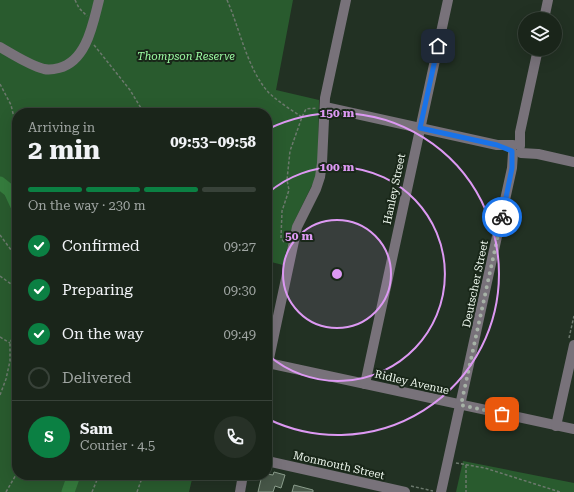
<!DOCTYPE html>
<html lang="en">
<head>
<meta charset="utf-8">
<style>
	body { margin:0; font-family:"Roboto Serif",serif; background:#273127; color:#f1f3f6; height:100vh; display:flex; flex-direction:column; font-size:15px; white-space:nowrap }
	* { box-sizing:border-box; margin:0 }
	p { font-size:13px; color:#9fa5a2 }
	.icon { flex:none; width:22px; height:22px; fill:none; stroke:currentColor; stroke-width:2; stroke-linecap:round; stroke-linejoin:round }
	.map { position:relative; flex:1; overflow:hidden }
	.side { position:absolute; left:12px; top:108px; width:260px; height:372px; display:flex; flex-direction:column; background:#1a251a; border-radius:16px; box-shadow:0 4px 16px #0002,0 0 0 1px #384239 }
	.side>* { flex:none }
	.controls { position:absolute; left:518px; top:12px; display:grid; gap:8px }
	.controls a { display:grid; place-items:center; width:44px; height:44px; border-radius:50%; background:#1a251a; box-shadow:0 4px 16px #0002,0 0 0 1px #384239; font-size:20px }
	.pin { position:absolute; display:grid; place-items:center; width:34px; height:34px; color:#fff; margin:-17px; border-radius:8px; box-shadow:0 2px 6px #0006 }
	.courier { position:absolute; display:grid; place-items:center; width:40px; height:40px; margin:-20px; border:3px solid #1a73e8; border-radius:50%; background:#fff; color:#222; box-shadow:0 1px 5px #0007 }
	.overview em { font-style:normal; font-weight:700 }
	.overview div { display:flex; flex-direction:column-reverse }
	.overview { display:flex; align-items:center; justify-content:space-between; height:68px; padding:0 16px }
	h1 { font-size:26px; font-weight:700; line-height:30px }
	.bar { display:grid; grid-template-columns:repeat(4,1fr); gap:6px 4px; align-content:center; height:48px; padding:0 16px }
	.bar i { height:5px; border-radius:3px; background:#384239 }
	.bar .selected { background:#0b8043 }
	.bar p { grid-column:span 4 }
	.line { display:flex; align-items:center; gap:10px; padding:0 16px; border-top:1px solid #384239 }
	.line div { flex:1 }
	.round { display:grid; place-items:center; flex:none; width:42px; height:42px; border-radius:21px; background:#273127 }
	ol { padding:0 16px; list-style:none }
	li { display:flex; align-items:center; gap:12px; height:44px }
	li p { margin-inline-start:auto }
	li .icon { padding:4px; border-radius:50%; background:#0b8043; color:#fff; stroke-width:4 }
	li:last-child { color:#9fa5a2 }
	li i { width:22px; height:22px; border:2px solid #384239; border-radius:50% }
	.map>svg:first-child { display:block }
	.green { fill:#295b2e }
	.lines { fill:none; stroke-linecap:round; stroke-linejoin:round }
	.river { stroke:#357c3d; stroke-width:13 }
	.building { fill:#475748; stroke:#8b9d8c }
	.path { stroke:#6c796d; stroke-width:1.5; stroke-dasharray:3 2; stroke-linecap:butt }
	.minor { stroke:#78727a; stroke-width:10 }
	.done { stroke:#a6b2a6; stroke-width:4; stroke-dasharray:0 7.2 }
	.route { stroke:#1a73e8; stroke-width:5 }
	.ring { fill:none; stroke:#dd99f3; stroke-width:2 }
	.labels { text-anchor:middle; stroke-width:4; stroke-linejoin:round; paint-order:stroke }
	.park-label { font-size:11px; font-style:italic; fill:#9cfba3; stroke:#192719 }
	.street-label { font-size:11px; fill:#edf7ed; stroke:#192719 }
	.centre { fill:#dd99f3; stroke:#192719; stroke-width:2 }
	.ring-label { font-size:12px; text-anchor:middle; font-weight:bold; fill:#dd99f3; stroke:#192719; stroke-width:4; stroke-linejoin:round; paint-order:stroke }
</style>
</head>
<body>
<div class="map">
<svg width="574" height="492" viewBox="0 0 574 492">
	<rect width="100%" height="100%" fill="#223123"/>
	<g class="green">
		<path d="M0 0H293L276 90 319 100 318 173 293 224 283 265 267 261V113H17V475H193L189 492H0Z"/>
		<path d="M463 461 574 483V492H456Z"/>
	</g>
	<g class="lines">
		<g class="river">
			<path d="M0 183 10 191 17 206"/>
			<path d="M68 492 74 475"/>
		</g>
	</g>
	<g class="building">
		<path d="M274 472 285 475 281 488 275 486 273 492H258L262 475H267V474L273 475Z"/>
		<path d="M294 485 313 490V492H292Z"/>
	</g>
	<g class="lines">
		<g class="path">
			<path d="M75 0 79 8 87 16"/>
			<path d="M227 0C240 29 247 69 269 93 279 102 291 110 302 117"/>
			<path d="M94 45 130 90 144 113"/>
			<path d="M0 84 11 105 17 130"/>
			<path d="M0 235 17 258"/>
			<path d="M284 242 281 238 282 211 289 190 287 180 290 151 302 117 306 109 317 108"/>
			<path d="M0 276 15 287 17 290"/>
			<path d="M0 337 10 343"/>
			<path d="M569 338 574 316"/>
			<path d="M0 395 6 379 10 361V343L17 328"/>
			<path d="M267 398 272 374"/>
			<path d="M456 463 485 468 560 492"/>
			<path d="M466 465V492"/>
			<path d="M411 486 433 491"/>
			<path d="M6 492 17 473"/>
			<path d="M92 492 99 475"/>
			<path d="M137 492 143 475"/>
		</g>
		<g class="minor">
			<path d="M544 19 548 0"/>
			<path d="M0 47C14 55 29 65 44 69 49 70 55 69 59 68 87 61 93 23 99 0"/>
			<path d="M325 107 497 145H513"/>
			<path d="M520 146V132L538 49"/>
			<path d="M521 153 538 154 574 162"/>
			<path d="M268 363 574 429"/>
			<path d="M267 368 297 227 316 189 320 177 322 163 325 98 346 0"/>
			<path d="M365 384 448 0"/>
			<path d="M556 426 574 345"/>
			<path d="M267 461 405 492"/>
			<path d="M240 492 243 475"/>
			<path d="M441 492 512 168 513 153"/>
		</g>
	</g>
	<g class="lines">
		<path class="done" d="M502 217 461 405 502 414"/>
		<path class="route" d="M438 46 420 128 497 145 512 151V168L502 217"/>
	</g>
	<circle cx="337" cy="274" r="54" fill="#dd99f3" fill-opacity=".12"/>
	<g class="ring">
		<circle cx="337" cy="274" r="54"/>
		<path d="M268 193A107 107 0 1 1 268 355"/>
		<path d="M268 129A161 161 0 1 1 268 419"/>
	</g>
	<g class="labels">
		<g class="park-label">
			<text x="186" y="60">Thompson Reserve</text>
		</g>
		<g class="street-label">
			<text transform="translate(394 189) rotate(-78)" y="4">Hanley Street</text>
			<text transform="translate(475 284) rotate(-78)" y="4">Deutscher Street</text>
			<text transform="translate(412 382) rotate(13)" y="4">Ridley Avenue</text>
			<text transform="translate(339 465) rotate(13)" y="4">Monmouth Street</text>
		</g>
	</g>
	<circle cx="337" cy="274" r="6" class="centre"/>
	<g class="ring-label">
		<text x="337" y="117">150 m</text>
		<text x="337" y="171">100 m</text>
		<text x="299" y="240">50 m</text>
	</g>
</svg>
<div class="controls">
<a><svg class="icon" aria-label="layers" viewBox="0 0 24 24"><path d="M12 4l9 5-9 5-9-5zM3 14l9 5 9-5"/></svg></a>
</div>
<div class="pin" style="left:502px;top:414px;background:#ea580c"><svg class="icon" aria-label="bag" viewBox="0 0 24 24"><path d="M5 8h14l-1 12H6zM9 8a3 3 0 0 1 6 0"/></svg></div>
<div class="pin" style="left:438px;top:46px;background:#1f2937"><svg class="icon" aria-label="home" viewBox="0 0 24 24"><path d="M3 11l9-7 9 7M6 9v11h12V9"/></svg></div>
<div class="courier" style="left:502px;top:217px"><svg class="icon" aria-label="bike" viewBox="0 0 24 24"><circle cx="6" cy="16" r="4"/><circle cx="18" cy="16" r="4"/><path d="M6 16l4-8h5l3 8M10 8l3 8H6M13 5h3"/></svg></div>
<section class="side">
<div class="overview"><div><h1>2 min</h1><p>Arriving in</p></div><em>09:53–09:58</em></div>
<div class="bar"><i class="selected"></i><i class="selected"></i><i class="selected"></i><i></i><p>On the way · 230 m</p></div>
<ol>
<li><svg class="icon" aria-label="check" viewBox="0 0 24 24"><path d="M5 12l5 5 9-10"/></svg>Confirmed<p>09:27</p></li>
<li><svg class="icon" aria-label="check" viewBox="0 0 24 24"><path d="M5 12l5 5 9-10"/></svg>Preparing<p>09:30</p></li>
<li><svg class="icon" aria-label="check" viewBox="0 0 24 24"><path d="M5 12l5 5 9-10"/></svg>On the way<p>09:49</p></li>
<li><i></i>Delivered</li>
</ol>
<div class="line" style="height:72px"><b class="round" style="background:#0b8043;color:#fff">S</b><div><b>Sam</b><p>Courier · 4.5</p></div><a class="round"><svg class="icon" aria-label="phone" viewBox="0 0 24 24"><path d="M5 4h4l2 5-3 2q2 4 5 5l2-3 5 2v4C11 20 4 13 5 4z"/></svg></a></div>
</section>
</div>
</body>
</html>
